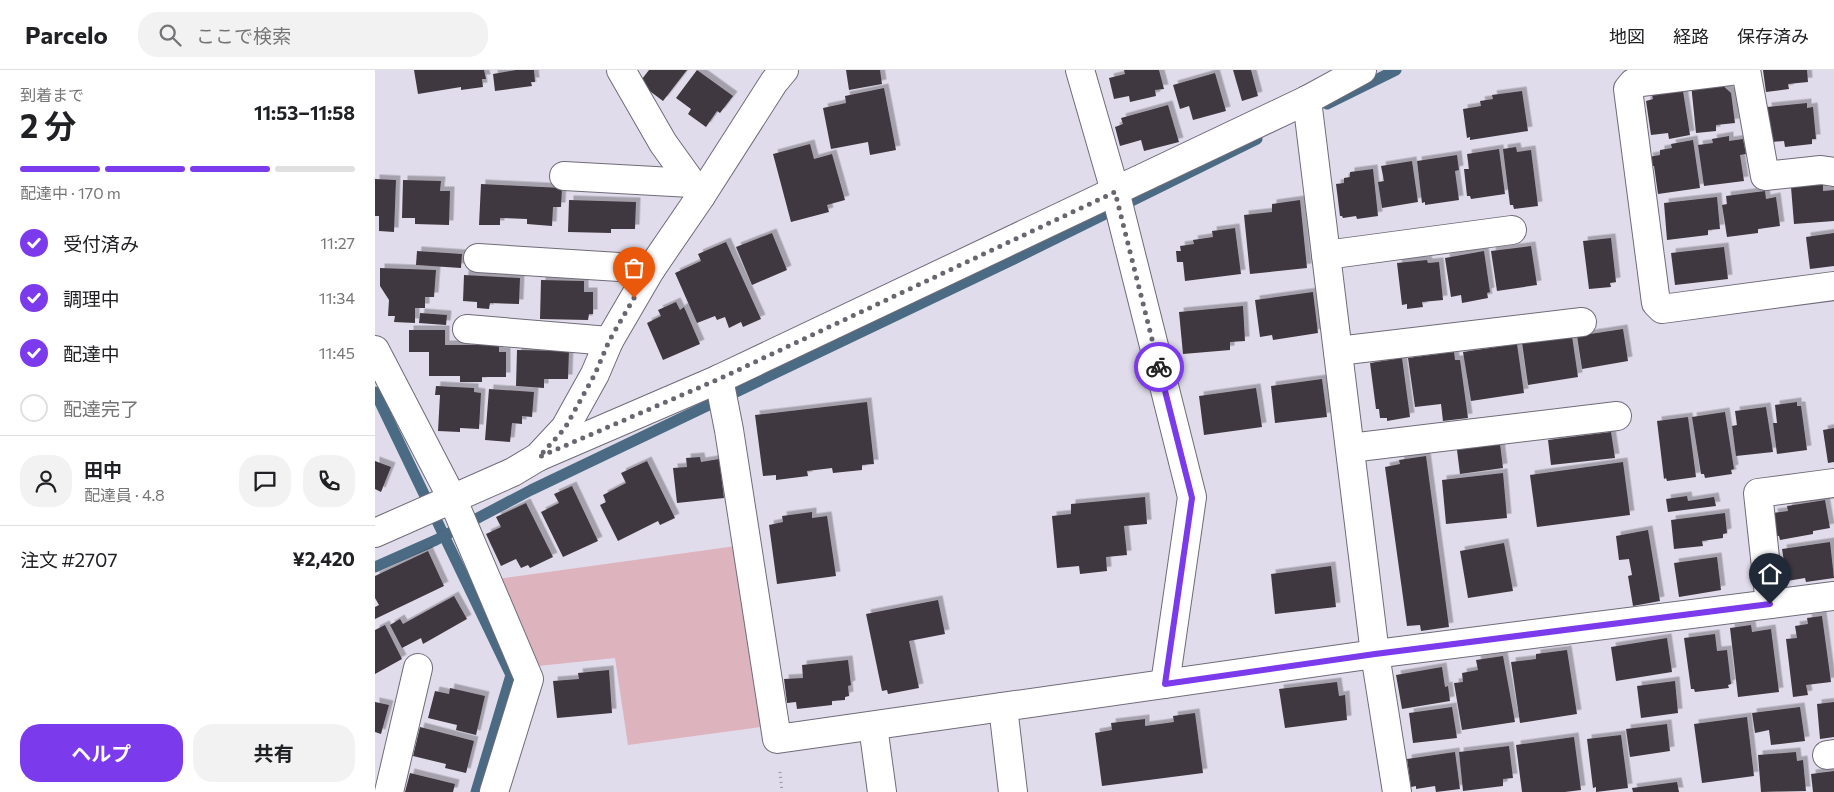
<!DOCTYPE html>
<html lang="ja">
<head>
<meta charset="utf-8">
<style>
	body { margin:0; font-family:Commissioner,"Noto Sans JP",sans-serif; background:#f2f2f2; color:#202124; height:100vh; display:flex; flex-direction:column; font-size:19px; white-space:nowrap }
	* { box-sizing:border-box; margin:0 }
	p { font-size:16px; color:#757577 }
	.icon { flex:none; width:28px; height:28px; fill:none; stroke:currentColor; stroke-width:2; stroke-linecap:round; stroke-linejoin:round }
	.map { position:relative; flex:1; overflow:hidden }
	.drawer { display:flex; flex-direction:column; background:#fff; width:375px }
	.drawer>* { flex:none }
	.pin { position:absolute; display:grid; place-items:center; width:42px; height:42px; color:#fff; margin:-51px -21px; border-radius:50% 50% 50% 0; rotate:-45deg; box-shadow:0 0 5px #0007 }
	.pin .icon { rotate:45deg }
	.courier { position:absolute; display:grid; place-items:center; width:50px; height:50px; margin:-25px; border:4px solid #7c3aed; border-radius:50%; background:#fff; color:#222; box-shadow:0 1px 6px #0007 }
	.overview em { font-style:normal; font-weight:700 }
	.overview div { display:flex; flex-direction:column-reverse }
	.overview { display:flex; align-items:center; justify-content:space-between; height:85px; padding:0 20px }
	h1 { font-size:32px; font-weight:700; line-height:38px }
	.bar { display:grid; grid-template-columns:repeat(4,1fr); gap:8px 5px; align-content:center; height:60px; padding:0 20px }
	.bar i { height:6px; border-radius:4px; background:#e0e0e0 }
	.bar .on { background:#7c3aed }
	.bar p { grid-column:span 4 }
	.line { display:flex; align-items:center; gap:12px; padding:0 20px; border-top:1px solid #e0e0e0 }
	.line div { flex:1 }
	.round { display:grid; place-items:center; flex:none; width:52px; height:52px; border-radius:20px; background:#f2f2f2 }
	ol { padding:0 20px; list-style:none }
	li { display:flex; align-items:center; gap:15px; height:55px }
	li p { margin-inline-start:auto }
	li .icon { padding:5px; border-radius:50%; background:#7c3aed; color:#fff; stroke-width:4 }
	li:last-child { color:#757577 }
	li i { width:28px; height:28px; border:2px solid #e0e0e0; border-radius:50% }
	.cta { display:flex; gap:10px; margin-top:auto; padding:10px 20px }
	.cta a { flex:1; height:58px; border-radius:20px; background:#7c3aed; color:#fff; font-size:20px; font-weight:700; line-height:58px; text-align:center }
	.cta a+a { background:#f2f2f2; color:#202124 }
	header { display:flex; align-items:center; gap:30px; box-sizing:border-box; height:70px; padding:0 25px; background:#fff; border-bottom:1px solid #e0e0e0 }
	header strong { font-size:24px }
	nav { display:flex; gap:28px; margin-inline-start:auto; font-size:18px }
	.search { width:350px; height:45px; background:#f2f2f2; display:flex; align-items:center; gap:12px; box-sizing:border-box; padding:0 18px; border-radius:20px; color:#757577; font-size:19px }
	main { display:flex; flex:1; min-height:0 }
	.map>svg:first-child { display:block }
	.grass { fill:#ddb3be }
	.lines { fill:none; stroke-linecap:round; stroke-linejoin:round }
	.stream { stroke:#4a6b83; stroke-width:11 }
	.building { fill:#41373f; filter:url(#shadow) }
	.minor-casing { stroke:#6f6b78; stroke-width:30 }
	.path { stroke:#98949f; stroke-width:3; stroke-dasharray:1 4; stroke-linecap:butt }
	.minor { stroke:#fff; stroke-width:28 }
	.done { stroke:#696670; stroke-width:5; stroke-dasharray:0 9 }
	.route { stroke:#7c3aed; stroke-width:6 }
</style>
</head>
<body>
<header>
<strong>Parcelo</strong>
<div class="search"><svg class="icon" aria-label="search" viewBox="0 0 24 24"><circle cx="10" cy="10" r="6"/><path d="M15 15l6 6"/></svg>ここで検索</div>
<nav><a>地図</a><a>経路</a><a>保存済み</a></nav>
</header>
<main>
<section class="drawer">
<div class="overview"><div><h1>2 分</h1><p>到着まで</p></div><em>11:53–11:58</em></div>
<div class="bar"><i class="on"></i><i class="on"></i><i class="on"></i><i></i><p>配達中 · 170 m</p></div>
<ol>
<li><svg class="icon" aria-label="check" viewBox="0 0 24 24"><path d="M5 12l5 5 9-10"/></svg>受付済み<p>11:27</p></li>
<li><svg class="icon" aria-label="check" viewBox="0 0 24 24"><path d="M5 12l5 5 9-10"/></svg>調理中<p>11:34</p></li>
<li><svg class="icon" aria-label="check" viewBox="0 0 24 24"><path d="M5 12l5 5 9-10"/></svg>配達中<p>11:45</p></li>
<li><i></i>配達完了</li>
</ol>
<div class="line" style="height:90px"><a class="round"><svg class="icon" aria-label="person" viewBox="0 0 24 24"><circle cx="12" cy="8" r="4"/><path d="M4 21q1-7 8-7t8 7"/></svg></a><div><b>田中</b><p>配達員 · 4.8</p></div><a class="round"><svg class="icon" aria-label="chat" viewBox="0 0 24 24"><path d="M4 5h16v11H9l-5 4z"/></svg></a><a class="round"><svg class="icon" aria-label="phone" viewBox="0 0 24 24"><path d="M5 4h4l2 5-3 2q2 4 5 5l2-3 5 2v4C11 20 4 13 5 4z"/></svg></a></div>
<div class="line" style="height:65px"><div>注文 #2707</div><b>¥2,420</b></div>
<div class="cta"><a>ヘルプ</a><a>共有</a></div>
</section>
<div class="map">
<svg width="1459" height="722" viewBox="0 0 1459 722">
	<defs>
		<filter id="shadow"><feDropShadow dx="4.5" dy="-4.5" stdDeviation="0" flood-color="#0004"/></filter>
	</defs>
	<rect width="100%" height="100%" fill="#e1dceb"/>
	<path class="grass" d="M361 476 386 657 253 675 240 588 163 596 122 509Z"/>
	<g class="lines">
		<g class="stream">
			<path d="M952 34 1021 0"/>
			<path d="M0 322 136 605 101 722"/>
			<path d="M0 497 61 470 156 420 639 189 882 69"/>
		</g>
	</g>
	<g class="building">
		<path d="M39 0H109L111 9H107L108 17 86 20V17L43 24Z"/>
		<path d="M141 0H159L160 12H156L157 16 120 21 118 4Z"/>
		<path d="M274 0H312L288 31 264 13Z"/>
		<path d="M322 0 358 26 345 43 342 41 331 57 313 44 316 39 301 28Z"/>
		<path d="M471 0H505L507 14 474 20Z"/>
		<path d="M749 0H784L789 19 780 20 781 26 755 32 754 26 739 29 734 8 750 4Z"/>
		<path d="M858 0H876L883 26 867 31Z"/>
		<path d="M1388 0H1432L1433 12 1413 14 1414 19 1391 22Z"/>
		<path d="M840 3 851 41 818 50 814 36 805 39 798 15Z"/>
		<path d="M1344 12 1356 23 1360 53 1341 55V61L1321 63 1316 14Z"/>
		<path d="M1307 15 1315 65 1294 69 1293 63 1276 65 1271 31 1278 29 1276 20Z"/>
		<path d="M509 18 521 80 495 85 493 72 456 79 448 38 471 33 470 26Z"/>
		<path d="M1147 21 1153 61 1095 70V67L1092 68 1088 39 1106 36 1105 31 1118 29 1117 25Z"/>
		<path d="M1432 33V38L1438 37 1441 69H1437V74L1410 77 1409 71 1396 72 1392 37Z"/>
		<path d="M793 35 804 72 769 81 766 70 745 76 740 57 748 54 746 48Z"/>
		<path d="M1354 66V71L1368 69 1371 84 1365 85 1369 111 1329 116 1323 75 1338 73 1337 69Z"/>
		<path d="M1318 70 1325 118 1283 124 1279 96H1275L1273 87 1285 85V80L1297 78 1296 74Z"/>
		<path d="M435 74 439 89 457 84 470 130 452 135 454 142 416 152 398 84Z"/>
		<path d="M1141 77 1142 82 1156 80 1163 136 1139 139 1138 135H1135L1128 79Z"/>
		<path d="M1124 79 1130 124 1096 129 1095 126H1092L1089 99H1094L1092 84Z"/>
		<path d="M1082 85 1084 100 1080 101 1084 130 1050 135V132L1047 133 1042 91Z"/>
		<path d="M1037 91 1043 132 1007 138 1003 112 1009 111 1006 96Z"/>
		<path d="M998 99 1003 146 982 149 981 146 968 148 967 146H965L961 114 969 113V108L975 107V102Z"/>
		<path d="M0 109 21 110 19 162 4 161V146H0Z"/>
		<path d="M28 110 66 111 65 121H75L74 155 40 154V148H27Z"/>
		<path d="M106 114 187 118 186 137H178L177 156 152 154V149L125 148V155H104Z"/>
		<path d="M1448 114V121L1459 120V151L1419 154 1416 117Z"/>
		<path d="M1390 121 1391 129 1401 127 1405 156 1383 159V163L1352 167 1347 135 1352 134 1351 126Z"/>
		<path d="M1342 127 1345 159 1333 160V165L1292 170 1289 133Z"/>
		<path d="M194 130 261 132 260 159H236V163L193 162Z"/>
		<path d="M925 130 932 198 875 204 869 145 897 142V134Z"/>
		<path d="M860 158 866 204 810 211 808 192H802L801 181H806L805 176 819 174 818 170 838 167 837 161Z"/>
		<path d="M397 163 412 200 377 215 361 177Z"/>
		<path d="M1459 163V196L1435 199 1431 167Z"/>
		<path d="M1236 168 1241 212 1235 213 1236 217 1214 219 1208 171Z"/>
		<path d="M351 172 386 249 368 257 366 252 354 258 350 247 342 250 340 246 322 253 300 203 326 191 323 184Z"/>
		<path d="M1156 176 1162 215 1122 221 1116 181Z"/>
		<path d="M1349 177 1353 209 1300 215 1296 183Z"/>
		<path d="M42 181 87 184 86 198 41 195Z"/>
		<path d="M1109 181 1115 222 1112 223 1113 228 1087 233 1086 225 1076 227 1070 188Z"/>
		<path d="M1052 190 1053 193 1064 192 1068 230 1047 232 1048 237 1032 239V234L1027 235 1022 193Z"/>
		<path d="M5 198 61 200 59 227H50V238H40V253L19 252 20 246H13L14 230 5 216Z"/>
		<path d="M89 205 145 208 144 234 115 233 114 239 102 238V232L88 231Z"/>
		<path d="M166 210 209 211V222H218V244H214L213 250 165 249Z"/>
		<path d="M938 222 943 263 898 270 897 265 885 267 880 230Z"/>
		<path d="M301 232 305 240 309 237 325 274 288 290 272 253 286 246 283 240Z"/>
		<path d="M868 236 870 271 855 272V280L808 284 804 242Z"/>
		<path d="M45 243 72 245 71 255 44 253Z"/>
		<path d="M1248 259 1253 291 1207 299 1202 266Z"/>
		<path d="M34 260H70V275H124V282H131V307H107V312H85V306H54V282H34Z"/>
		<path d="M1197 266 1203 307 1153 315 1147 273Z"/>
		<path d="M1142 274 1149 323 1096 331 1088 282Z"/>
		<path d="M142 280 194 281 193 309H169V318L141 316Z"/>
		<path d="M1079 282 1080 290H1085L1093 348 1068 351 1066 334 1040 337 1033 288Z"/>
		<path d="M1027 288 1035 347 1012 351V348H1005L1004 339H1001L995 293Z"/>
		<path d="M947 309 952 347 900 353 896 316Z"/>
		<path d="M61 316 99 318V322L106 323 104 359 85 358V362L63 361 65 325H60Z"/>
		<path d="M881 318 887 357 829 365 824 326Z"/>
		<path d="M114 319 159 322 157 347 147 346V354L137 353 135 372 110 370Z"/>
		<path d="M492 332 499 394 487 395V400L458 403 457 398 432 401 433 406 401 410V405L388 406 380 345Z"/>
		<path d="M1422 332V336H1426L1432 380 1402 384 1398 353H1402L1400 335Z"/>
		<path d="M1391 337 1398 382 1361 386 1357 356 1362 355 1360 341Z"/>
		<path d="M1350 342 1359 399 1356 400 1357 404 1330 408 1329 404H1326L1317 347Z"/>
		<path d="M1313 347 1321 407 1292 411 1291 408 1289 409 1282 351Z"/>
		<path d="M1459 358V392L1453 393 1448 360Z"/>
		<path d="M1236 362 1240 388 1176 395 1173 370Z"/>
		<path d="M1125 374 1128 398 1085 404 1082 380Z"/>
		<path d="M1051 386 1074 557 1046 561 1045 555 1032 556 1010 397 1025 394 1024 390Z"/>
		<path d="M325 387 326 392 344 389 349 428 302 433 298 398 312 397 311 388Z"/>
		<path d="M0 391 16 397 6 422 0 419Z"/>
		<path d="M272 391 300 448 285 455 283 451 243 471 225 435 231 432 228 425 251 413 246 403Z"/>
		<path d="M1248 392 1255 445 1162 457 1155 405Z"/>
		<path d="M1128 403 1132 448 1071 454 1067 410Z"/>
		<path d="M197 416 223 471 188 487 166 442 184 433 179 424Z"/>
		<path d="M1312 426 1313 431 1339 427 1341 436 1293 442 1291 429Z"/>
		<path d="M770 427 772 454 749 456 752 485 731 487 732 501 705 504 704 496 682 498 677 446 696 444V434Z"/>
		<path d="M1450 430 1455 458 1438 461V464L1405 470 1404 466H1402L1398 443 1413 441 1412 436Z"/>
		<path d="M151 433 178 487 155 498 153 495 146 498 141 489 126 496 111 464 126 457 121 447Z"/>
		<path d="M437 442V448L452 446 461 506 402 514 394 455 408 452 407 446Z"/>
		<path d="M1350 443 1352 463 1348 464V468L1327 471 1328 476 1299 479 1296 450Z"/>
		<path d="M1273 460 1285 531 1258 536 1253 506 1257 505 1254 489 1244 490 1241 466Z"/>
		<path d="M1455 472 1459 508 1431 512 1430 508 1412 511 1407 479Z"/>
		<path d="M1129 473 1138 521 1093 528 1085 481Z"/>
		<path d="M53 481 69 516 0 549V537L4 535 0 528V506Z"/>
		<path d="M1342 487 1346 520 1304 527 1299 493Z"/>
		<path d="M956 496 961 537 900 544 896 504Z"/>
		<path d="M79 526 92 549 48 574 46 568 27 578 15 555 25 549 28 554Z"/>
		<path d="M563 530 570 564 534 571 544 618 513 624 512 620 507 621 491 544Z"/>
		<path d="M1447 546 1456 612 1431 615 1433 625 1418 627 1411 569 1422 568 1420 556 1433 554 1432 548Z"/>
		<path d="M10 555 27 589 0 604V560Z"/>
		<path d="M1376 555 1377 562 1396 559 1404 622 1363 627 1355 558Z"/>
		<path d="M1340 564 1342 581 1352 580 1356 614 1353 615 1354 618 1320 622 1319 619H1316L1309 568Z"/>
		<path d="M1292 568 1297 602 1241 611 1236 577Z"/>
		<path d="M1192 580 1202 644 1145 653 1136 592 1161 589V584Z"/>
		<path d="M1128 586 1140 652 1087 660 1079 613 1088 612 1087 603 1103 600 1101 590Z"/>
		<path d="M473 590 476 615 473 616 474 626 470 627V630L457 631V635L422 639 421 632 412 633 409 609 428 608 427 595Z"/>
		<path d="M1067 597 1070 617 1073 616 1075 631 1027 639 1021 605Z"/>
		<path d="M234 600 237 643 182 648 178 611 204 609 203 603Z"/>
		<path d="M1300 611 1303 643 1266 648 1262 616Z"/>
		<path d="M962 612 964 626 970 625 972 650 910 658 904 619Z"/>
		<path d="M75 618 110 626 101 665 81 660 82 655 53 648 60 621 74 624Z"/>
		<path d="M0 632 14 635 6 664 0 662Z"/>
		<path d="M1459 632V667L1445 669 1442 634Z"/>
		<path d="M1077 637 1082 668 1038 673 1034 643Z"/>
		<path d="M1425 637 1430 671 1396 675 1394 660 1380 663 1377 643Z"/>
		<path d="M820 643 828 703 727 716 720 663 737 660 736 653 770 649V656L799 652 798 646Z"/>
		<path d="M1372 647 1379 706 1327 713 1319 654Z"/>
		<path d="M1292 654 1295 681 1255 687 1251 659Z"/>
		<path d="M45 657 99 671 91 703 70 698 71 694 38 686Z"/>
		<path d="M1246 665 1253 718 1221 722V717L1218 718 1212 669Z"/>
		<path d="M1199 667 1206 720 1190 722H1147L1141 675Z"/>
		<path d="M1134 676 1138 708 1128 709V716L1088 721 1084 682Z"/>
		<path d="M1080 682 1085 719 1061 722 1060 716 1041 719V716L1036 717 1032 689Z"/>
		<path d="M1421 682 1422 691 1428 690 1431 721 1386 722 1383 685Z"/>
		<path d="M1459 701V722H1438L1436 704Z"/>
		<path d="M35 703 80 714 78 722H30Z"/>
		<path d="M1302 712 1304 722H1258L1257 718Z"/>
	</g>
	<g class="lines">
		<g class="minor-casing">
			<g id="minor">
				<path d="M246 0 288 73 326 126"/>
				<path d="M705 0 740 121 817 427 790 614"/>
				<path d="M1363 0 1258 13 1253 19 1281 233 1287 239 1459 216"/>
				<path d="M1371 0 1390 106 1446 100 1459 102"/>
				<path d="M932 30 1000 584 1022 722"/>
				<path d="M189 106 316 113"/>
				<path d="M951 185 1137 160"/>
				<path d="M103 188 276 199"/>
				<path d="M92 259 234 271"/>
				<path d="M0 280 77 428 154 609 119 722"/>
				<path d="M963 281 1207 252"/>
				<path d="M344 309 354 360 402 669 1000 584 1459 526"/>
				<path d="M975 378 1242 346"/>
				<path d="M163 387 344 309 932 30 987 0"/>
				<path d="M0 463 138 402 163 387 190 358 220 304 234 271 276 199 326 126 399 12 409 0"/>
				<path d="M1395 534 1383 423 1459 413"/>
				<path d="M628 637 638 722"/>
				<path d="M498 656 507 722"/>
				<path d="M1452 685 1459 684"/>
				<path d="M14 722 43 598"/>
			</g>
		</g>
		<path class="path" d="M405 702 407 722"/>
		<use href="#minor" class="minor"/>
	</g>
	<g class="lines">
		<path class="done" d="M259 228 234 271 220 304 190 358 164 387 344 309 740 122 784 297"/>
		<path class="route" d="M784 297 817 428 790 614 1000 584 1395 534"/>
	</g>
</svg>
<div class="pin" style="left:259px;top:228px;background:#ea580c"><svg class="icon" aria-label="bag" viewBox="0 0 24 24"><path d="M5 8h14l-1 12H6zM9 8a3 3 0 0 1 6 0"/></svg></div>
<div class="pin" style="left:1395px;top:534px;background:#1f2937"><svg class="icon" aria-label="home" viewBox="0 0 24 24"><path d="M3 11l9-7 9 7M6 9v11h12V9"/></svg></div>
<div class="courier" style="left:784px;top:297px"><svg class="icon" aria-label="bike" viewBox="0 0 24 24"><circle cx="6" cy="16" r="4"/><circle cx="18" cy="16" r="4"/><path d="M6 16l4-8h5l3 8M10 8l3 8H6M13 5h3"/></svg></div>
</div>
</main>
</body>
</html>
